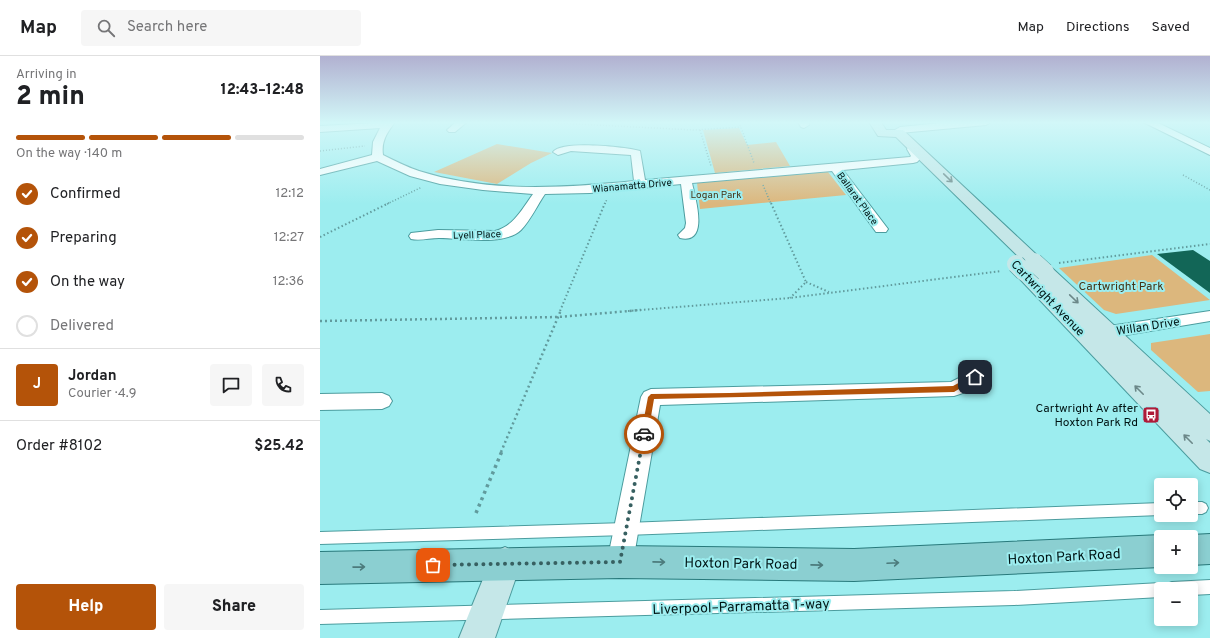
<!DOCTYPE html>
<html lang="en">
<head>
<meta charset="utf-8">
<style>
	body { margin:0; font-family:Overpass,sans-serif; background:#f6f6f6; color:#202124; height:100vh; display:flex; flex-direction:column; font-size:15px; white-space:nowrap }
	* { box-sizing:border-box; margin:0 }
	p { font-size:13px; color:#757577 }
	.icon { flex:none; width:22px; height:22px; fill:none; stroke:currentColor; stroke-width:2; stroke-linecap:round; stroke-linejoin:round }
	.map { position:relative; flex:1; overflow:hidden }
	.drawer { display:flex; flex-direction:column; background:#fff; width:320px }
	.drawer>* { flex:none }
	.buttons { position:absolute; left:834px; top:422px; display:grid; gap:8px }
	.buttons a { display:grid; place-items:center; width:44px; height:44px; border-radius:4px; background:#fff; box-shadow:0 2px 10px #0003; font-size:20px }
	.pin { position:absolute; display:grid; place-items:center; width:34px; height:34px; color:#fff; margin:-17px; border-radius:8px; box-shadow:0 2px 6px #0006 }
	.courier { position:absolute; display:grid; place-items:center; width:40px; height:40px; margin:-20px; border:3px solid #b45309; border-radius:50%; background:#fff; color:#222; box-shadow:0 1px 5px #0007 }
	.head em { font-style:normal; font-weight:800 }
	.head div { display:flex; flex-direction:column-reverse }
	.head { display:flex; align-items:center; justify-content:space-between; height:68px; padding:0 16px }
	h1 { font-size:26px; font-weight:800; line-height:30px }
	.bar { display:grid; grid-template-columns:repeat(4,1fr); gap:6px 4px; align-content:center; height:48px; padding:0 16px }
	.bar i { height:5px; border-radius:3px; background:#e0e0e0 }
	.bar .current { background:#b45309 }
	.bar p { grid-column:span 4 }
	.line { display:flex; align-items:center; gap:10px; padding:0 16px; border-top:1px solid #e0e0e0 }
	.line div { flex:1 }
	.round { display:grid; place-items:center; flex:none; width:42px; height:42px; border-radius:4px; background:#f6f6f6 }
	ol { padding:0 16px; list-style:none }
	li { display:flex; align-items:center; gap:12px; height:44px }
	li p { margin-inline-start:auto }
	li .icon { padding:4px; border-radius:50%; background:#b45309; color:#fff; stroke-width:4 }
	li:last-child { color:#757577 }
	li i { width:22px; height:22px; border:2px solid #e0e0e0; border-radius:50% }
	.button { display:flex; gap:8px; margin-top:auto; padding:8px 16px }
	.button a { flex:1; height:46px; border-radius:4px; background:#b45309; color:#fff; font-size:16px; font-weight:800; line-height:46px; text-align:center }
	.button a+a { background:#f6f6f6; color:#202124 }
	header { display:flex; align-items:center; gap:24px; box-sizing:border-box; height:56px; padding:0 20px; background:#fff; border-bottom:1px solid #e0e0e0 }
	header strong { font-size:19px }
	nav { display:flex; gap:22px; margin-inline-start:auto; font-size:14px }
	.search { width:280px; height:36px; background:#f6f6f6; display:flex; align-items:center; gap:10px; box-sizing:border-box; padding:0 14px; border-radius:4px; color:#757577; font-size:15px }
	main { display:flex; flex:1; min-height:0 }
	.map>svg:first-child { display:block }
	.green { fill:#dcb77d }
	.building { fill:#126657 }
	.lines { fill:none; stroke-linecap:round; stroke-linejoin:round }
	.lane-casing { stroke:#4b9c9e; stroke-width:2 }
	.street-casing { stroke:#4b9c9e; stroke-width:2 }
	.secondary-casing { stroke:#4b9c9e; stroke-width:2 }
	.primary-casing { stroke:#28797b; stroke-width:2 }
	.path-far3 { stroke:#619b9d; stroke-width:1.5; stroke-dasharray:1 2; stroke-linecap:butt }
	.path-far2 { stroke:#619b9d; stroke-width:2; stroke-dasharray:1.5 2.5; stroke-linecap:butt }
	.path-far1 { stroke:#619b9d; stroke-width:2.5; stroke-dasharray:2 3; stroke-linecap:butt }
	.path { stroke:#619b9d; stroke-width:3.5; stroke-dasharray:3 4; stroke-linecap:butt }
	.lane { fill:#fff; fill-rule:evenodd }
	.street { fill:#fff; fill-rule:evenodd }
	.secondary { fill:#c5e7e8; fill-rule:evenodd }
	.primary { fill:#8bcfd1; fill-rule:evenodd }
	.secondary-bridge-casing { stroke:#4b9c9e; stroke-width:19; stroke-linecap:butt }
	.secondary-bridge { stroke:#c5e7e8; stroke-width:18 }
	.oneway { stroke:#6c8889 }
	.oneway2 { stroke:#4c7b7c }
	.route { fill:#b45309 }
	.done { stroke:#376061; stroke-width:4; stroke-dasharray:0 7.2 }
	.labels { text-anchor:middle; stroke-width:4; stroke-linejoin:round; paint-order:stroke }
	.far-street-label { font-size:10px; fill:#001414; stroke:#9cedef }
	.far-park-label { font-size:10px; fill:#453316; stroke:#9cedef }
	.park-label { font-size:12px; fill:#453316; stroke:#9cedef }
	.street-label { font-size:12px; fill:#001414; stroke:#9cedef }
	.poi-label { font-size:12px; fill:#001414; stroke:#9cedef; text-anchor:end }
	.near-street-label { font-size:14px; fill:#001414; stroke:#9cedef }
</style>
</head>
<body>
<header>
<strong>Map</strong>
<div class="search"><svg class="icon" aria-label="search" viewBox="0 0 24 24"><circle cx="10" cy="10" r="6"/><path d="M15 15l6 6"/></svg>Search here</div>
<nav><a>Map</a><a>Directions</a><a>Saved</a></nav>
</header>
<main>
<section class="drawer">
<div class="head"><div><h1>2 min</h1><p>Arriving in</p></div><em>12:43–12:48</em></div>
<div class="bar"><i class="current"></i><i class="current"></i><i class="current"></i><i></i><p>On the way · 140 m</p></div>
<ol>
<li><svg class="icon" aria-label="check" viewBox="0 0 24 24"><path d="M5 12l5 5 9-10"/></svg>Confirmed<p>12:12</p></li>
<li><svg class="icon" aria-label="check" viewBox="0 0 24 24"><path d="M5 12l5 5 9-10"/></svg>Preparing<p>12:27</p></li>
<li><svg class="icon" aria-label="check" viewBox="0 0 24 24"><path d="M5 12l5 5 9-10"/></svg>On the way<p>12:36</p></li>
<li><i></i>Delivered</li>
</ol>
<div class="line" style="height:72px"><b class="round" style="background:#b45309;color:#fff">J</b><div><b>Jordan</b><p>Courier · 4.9</p></div><a class="round"><svg class="icon" aria-label="chat" viewBox="0 0 24 24"><path d="M4 5h16v11H9l-5 4z"/></svg></a><a class="round"><svg class="icon" aria-label="phone" viewBox="0 0 24 24"><path d="M5 4h4l2 5-3 2q2 4 5 5l2-3 5 2v4C11 20 4 13 5 4z"/></svg></a></div>
<div class="line" style="height:52px"><div>Order #8102</div><b>$25.42</b></div>
<div class="button"><a>Help</a><a>Share</a></div>
</section>
<div class="map">
<svg width="890" height="582" viewBox="0 0 890 582">
	<rect width="100%" height="100%" fill="#9cedef"/>
	<g class="green">
		<path d="M419 72 427 89 456 86 470 110 395 117 383 74Z"/>
		<path d="M177 88 232 97 211 107 177 128 114 116Z"/>
		<path d="M508 116 526 139 380 153 377 127Z"/>
		<path d="M832 199 890 244 796 258 784 254 739 212Z"/>
		<path d="M890 278V335L878 336 831 294V287Z"/>
	</g>
	<path class="building" d="M873 194 890 205V237L837 198Z"/>
	<g class="lines">
		<g class="lane-casing">
			<g id="lane">
				<path d="M871 446H882L886 448 888 452 886 456 882 458H871Z"/>
				<path d="M841 447V459L306 479 0 488V476L306 467Z"/>
				<path d="M890 524V538L871 539V533H841V541L694 549 0 568V554L694 535 841 527 846 530 847 528 852 526Z"/>
			</g>
		</g>
		<g class="street-casing">
			<g id="street">
				<path d="M75 66C67 77 61 85 63 99 75 105 87 111 99 115 168 137 244 132 314 125L311 99 251 95 238 99 233 96C242 84 305 91 320 95L325 124 590 101 591 100 587 93 590 89 594 88 599 91 598 93 602 101 597 106 593 107 523 114 568 173 566 176H556L512 115 372 127C375 141 390 189 360 182L358 179 365 172 366 167 361 128 270 137 225 138C218 148 210 165 201 174 185 190 140 182 119 182 110 182 100 185 91 183L89 180 91 177 118 174 175 175C194 170 202 153 213 138L163 134 120 128 90 120 57 105 0 119V113L52 99 53 86 60 72 0 76V70Z"/>
				<path d="M136 66H147L135 76H129L127 74Z"/>
				<path d="M478 66H488L489 69 484 72 481 71Z"/>
				<path d="M631 66H671L666 69 580 77 575 74 580 71Z"/>
				<path d="M823 66H836L890 92V99Z"/>
				<path d="M890 255V265L776 284 770 282 767 278 770 274 776 272Z"/>
				<path d="M655 314 662 316 665 321C659 331 644 337 634 340L340 349 313 506 309 515 300 519 291 515 287 506 321 341 324 336 331 333 631 326Z"/>
				<path d="M62 337 69 340 72 345 69 350 62 353 0 354V338Z"/>
			</g>
		</g>
		<g class="secondary-casing">
			<g id="secondary">
				<path d="M549 66H561L566 74H583L720 202 723 206 720 210 714 211 708 210 576 81 558 80Z"/>
				<path d="M704 210 711 212 718 219 716 216 718 212 725 210 732 212 890 358V385L886 383 890 387V417L880 413 697 220 695 216 697 212Z"/>
				<path d="M185 491 196 496 201 507 175 582H139L174 496Z"/>
			</g>
		</g>
		<g class="primary-casing">
			<g id="primary">
				<path d="M890 478V508L871 509V481H865L871 479Z"/>
				<path d="M841 479 845 481H841V511L534 525 300 522 0 528V496L300 490 534 493Z"/>
			</g>
		</g>
		<g class="path-far3">
			<path d="M220 66 374 74 421 71"/>
			<path d="M419 66 434 107"/>
			<path d="M380 74 391 110"/>
			<path d="M0 95 45 90"/>
			<path d="M863 119 890 134"/>
			<path d="M443 129 451 148"/>
			<path d="M67 148 102 131"/>
			<path d="M285 148 287 143"/>
		</g>
		<g class="path-far2">
			<path d="M451 147 486 226 470 242"/>
			<path d="M0 181 69 147"/>
			<path d="M739 207 890 188"/>
			<path d="M486 226 509 236"/>
			<path d="M240 255 285 147"/>
			<path d="M308 255 470 242 681 215"/>
		</g>
		<g class="path-far1">
			<path d="M0 265 238 261 321 254"/>
			<path d="M181 396 241 254"/>
		</g>
		<path class="path" d="M156 457 182 395"/>
		<use href="#lane" class="lane"/>
		<use href="#street" class="street"/>
		<use href="#secondary" class="secondary"/>
		<use href="#primary" class="primary"/>
		<g class="secondary-bridge-casing">
			<g id="secondary-bridge">
				<path d="M714 206 725 216"/>
				<path d="M696 208 704 216"/>
			</g>
		</g>
		<use href="#secondary-bridge" class="secondary-bridge"/>
	</g>
	<defs><path id="oneway-shaft" d="M-6 0H5M1.5-3L5.5 0L1.5 3" fill="none" stroke-width="1.6" stroke-linecap="round" stroke-linejoin="round"/></defs>
	<g class="oneway">
		<use href="#oneway-shaft" transform="translate(628 122) rotate(44)"/>
		<use href="#oneway-shaft" transform="translate(754 243) rotate(44)"/>
		<use href="#oneway-shaft" transform="translate(819 334) rotate(-135)"/>
		<use href="#oneway-shaft" transform="translate(868 383) rotate(-135)"/>
	</g>
	<g class="oneway2">
		<use href="#oneway-shaft" transform="translate(339 506) rotate(1)"/>
		<use href="#oneway-shaft" transform="translate(573 507) rotate(-3)"/>
		<use href="#oneway-shaft" transform="translate(497 509) rotate(1)"/>
		<use href="#oneway-shaft" transform="translate(39 511) rotate(-1)"/>
	</g>
	<linearGradient id="sky" x2="0" y2="1"><stop stop-color="#b1b1d1"/><stop offset="0.45" stop-color="#d2f7f8"/><stop offset="1" stop-color="#d2f7f8" stop-opacity="0"/></linearGradient>
	<rect width="890" height="148" fill="url(#sky)"/>
	<path class="route" d="M655 318 657 319V322L634 336 334 343 328 378 324 381 321 378 328 341 331 338 409 337 633 330Z"/>
	<g class="lines">
		<path class="done" d="M113 509 300 506 324 378"/>
	</g>
	<defs>
		<g id="bus-square" transform="scale(0.9)"><rect x="-9" y="-9" width="18" height="18" rx="4" fill="#ae1a38" stroke="#9cedef"/><path d="M-5-6H5V4H4V6H2V4H-2V6H-4V4H-5ZM-3.5-4V0h7V-4ZM-3.5 1.2v1.5H-2V1.2ZM2 1.2v1.5H3.5V1.2Z" fill="#fff"/></g>
	</defs>
	<g fill-rule="evenodd">
		<use href="#bus-square" x="831" y="359"/>
	</g>
	<g class="labels">
		<g class="far-street-label">
			<text transform="translate(312 129) rotate(-5)" y="4">Wianamatta Drive</text>
			<text transform="translate(538 142) rotate(54)" y="4">Ballarat Place</text>
			<text transform="translate(157 178) rotate(-2)" y="4">Lyell Place</text>
		</g>
		<g class="far-park-label">
			<text x="396" y="142">Logan Park</text>
		</g>
		<g class="park-label">
			<text x="801" y="234">Cartwright Park</text>
		</g>
		<g class="street-label">
			<text transform="translate(728 242) rotate(46)" y="4">Cartwright Avenue</text>
			<text transform="translate(828 270) rotate(-9)" y="4">Willan Drive</text>
		</g>
		<g class="poi-label">
			<text x="818" y="356">Cartwright Av after<tspan x="818" dy="14">Hoxton Park Rd</tspan></text>
		</g>
		<g class="near-street-label">
			<text transform="translate(744 500) rotate(-3)" y="5">Hoxton Park Road</text>
			<text transform="translate(421 507) rotate(1)" y="5">Hoxton Park Road</text>
			<text transform="translate(421 550) rotate(-2)" y="5">Liverpool–Parramatta T-way</text>
		</g>
	</g>
</svg>
<div class="buttons">
<a><svg class="icon" aria-label="locate" viewBox="0 0 24 24"><circle cx="12" cy="12" r="6"/><path d="M12 2v4M12 18v4M2 12h4M18 12h4"/></svg></a>
<a>+</a>
<a>−</a>
</div>
<div class="pin" style="left:113px;top:509px;background:#ea580c"><svg class="icon" aria-label="bag" viewBox="0 0 24 24"><path d="M5 8h14l-1 12H6zM9 8a3 3 0 0 1 6 0"/></svg></div>
<div class="pin" style="left:655px;top:321px;background:#1f2937"><svg class="icon" aria-label="home" viewBox="0 0 24 24"><path d="M3 11l9-7 9 7M6 9v11h12V9"/></svg></div>
<div class="courier" style="left:324px;top:378px"><svg class="icon" aria-label="car" viewBox="0 0 24 24"><path d="M5 17H2v-5l4-1 3-4h7l3 4 3 1v5h-3M9 17h6M6 11h13"/><circle cx="7" cy="17" r="2"/><circle cx="17" cy="17" r="2"/></svg></div>
</div>
</main>
</body>
</html>
